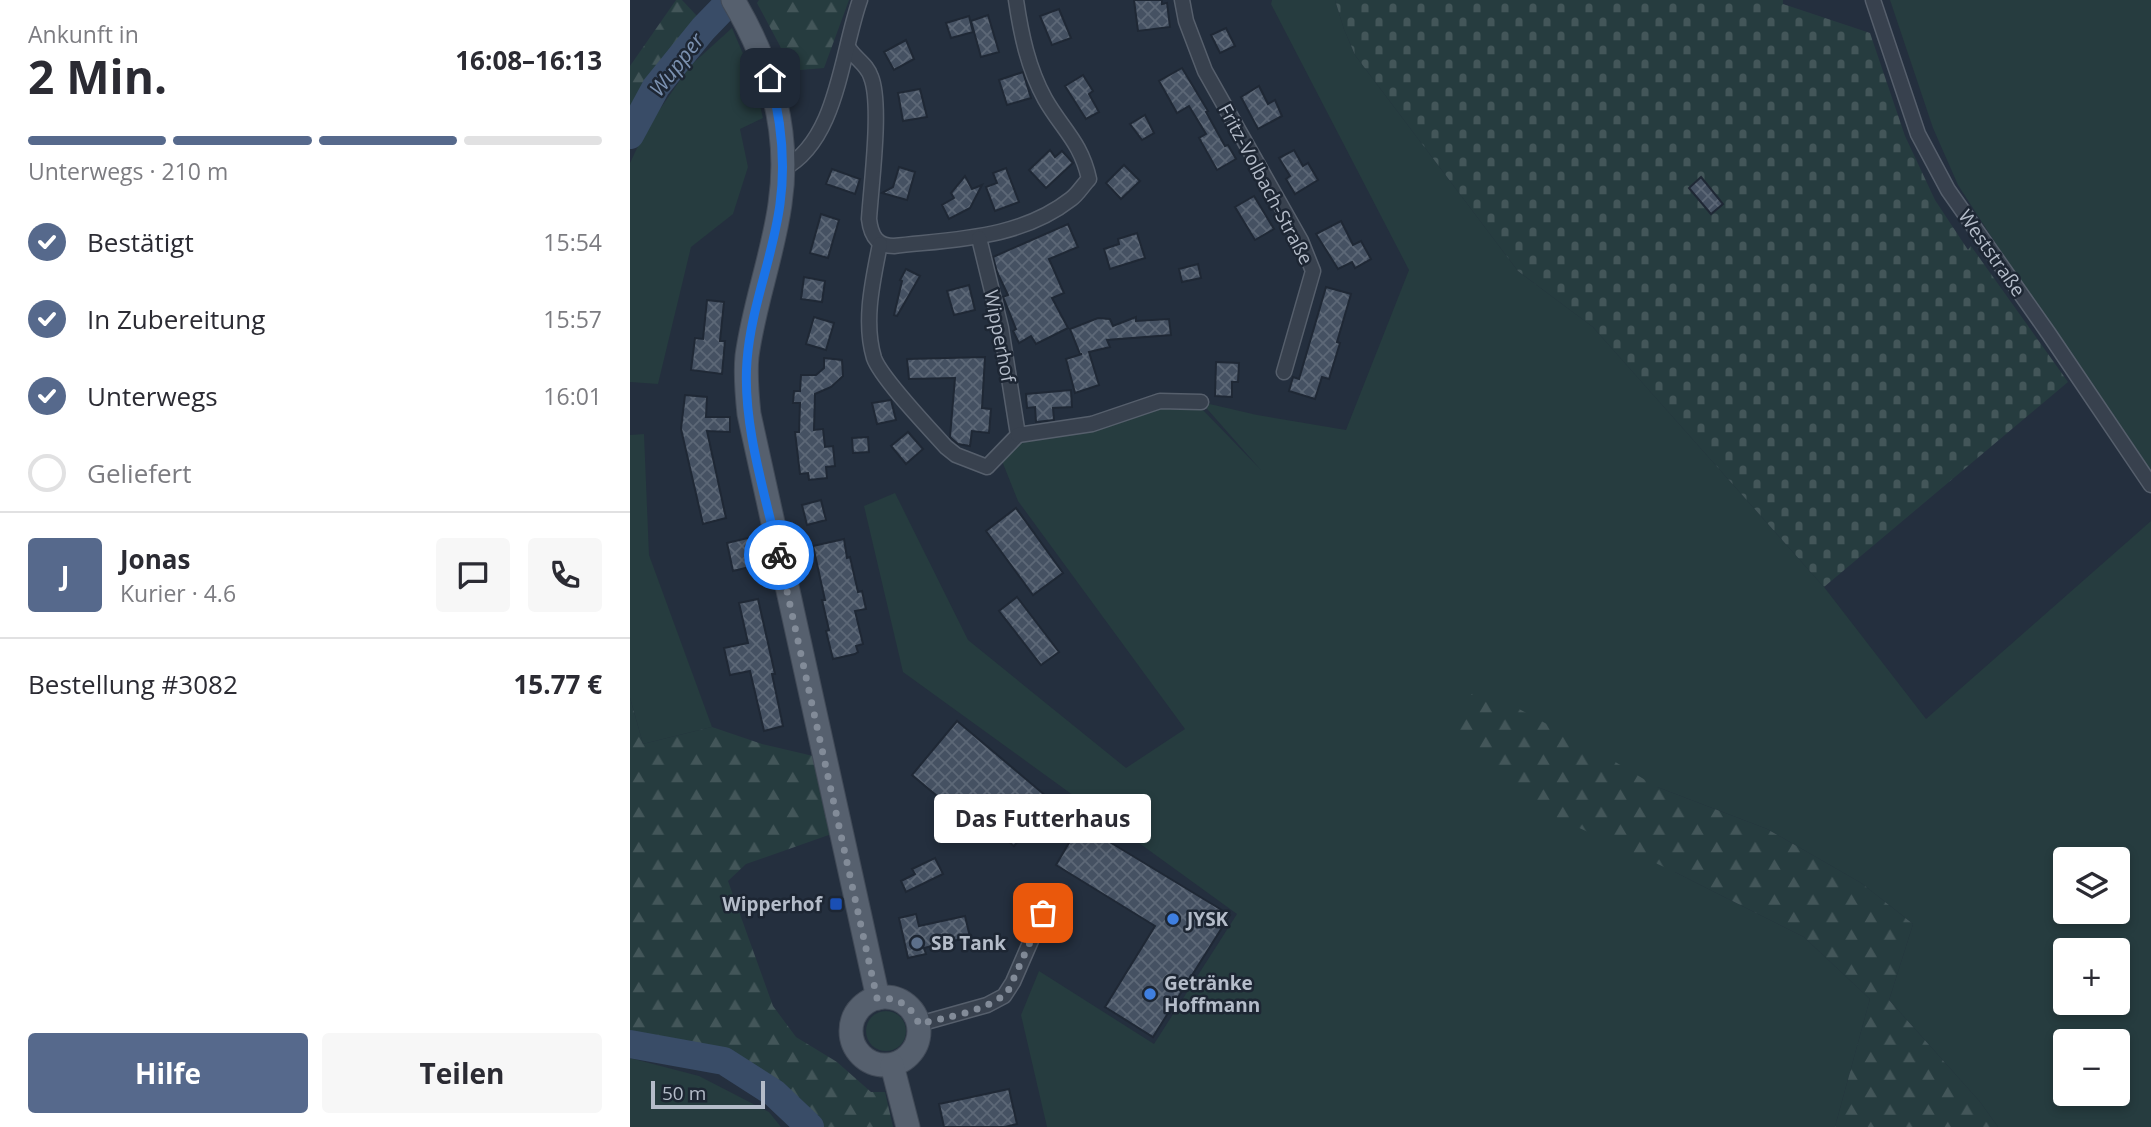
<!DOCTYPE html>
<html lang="de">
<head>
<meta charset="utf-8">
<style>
	body { margin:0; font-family:"Open Sans",sans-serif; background:#f7f7f7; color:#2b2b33; height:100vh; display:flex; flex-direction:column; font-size:26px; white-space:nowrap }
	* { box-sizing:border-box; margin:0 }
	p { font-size:23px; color:#7c7c81 }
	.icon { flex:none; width:38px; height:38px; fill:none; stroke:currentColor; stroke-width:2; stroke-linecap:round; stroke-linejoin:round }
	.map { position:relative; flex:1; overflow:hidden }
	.drawer { display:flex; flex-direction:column; background:#fff; width:630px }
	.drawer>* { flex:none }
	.controls { position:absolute; left:1423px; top:847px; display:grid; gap:14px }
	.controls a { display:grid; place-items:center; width:77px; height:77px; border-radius:7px; background:#fff; box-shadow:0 4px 10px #0003; font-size:35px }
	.scale { position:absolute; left:21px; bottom:18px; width:114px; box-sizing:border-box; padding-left:7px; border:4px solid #b4bcc9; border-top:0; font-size:19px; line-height:24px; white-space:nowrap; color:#b4bcc9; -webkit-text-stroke:5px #1d2633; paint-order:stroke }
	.pin { position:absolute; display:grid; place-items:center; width:60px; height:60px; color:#fff; margin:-30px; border-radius:14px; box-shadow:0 4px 10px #0006 }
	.courier { position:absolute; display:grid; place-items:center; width:70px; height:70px; margin:-35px; border:5px solid #1a73e8; border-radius:50%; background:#fff; color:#222; box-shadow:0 2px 9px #0007 }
	.bubble { position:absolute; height:49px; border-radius:7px; background:#fff; box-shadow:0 4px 10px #0003; font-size:23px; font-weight:700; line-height:49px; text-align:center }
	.headline em { font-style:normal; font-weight:700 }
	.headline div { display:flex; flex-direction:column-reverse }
	.headline { display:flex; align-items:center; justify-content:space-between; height:119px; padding:0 28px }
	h1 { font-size:46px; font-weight:700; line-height:52px }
	.bar { display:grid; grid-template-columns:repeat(4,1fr); gap:10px 7px; align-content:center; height:84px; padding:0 28px }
	.bar i { height:9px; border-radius:5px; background:#e1e1e2 }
	.bar .current { background:#56698c }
	.bar p { grid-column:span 4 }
	.line { display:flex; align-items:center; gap:18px; padding:0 28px; border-top:2px solid #e1e1e2 }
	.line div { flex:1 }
	.round { display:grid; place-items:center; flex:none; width:74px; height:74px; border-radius:7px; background:#f7f7f7 }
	ol { padding:0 28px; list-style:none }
	li { display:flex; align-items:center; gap:21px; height:77px }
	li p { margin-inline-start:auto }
	li .icon { padding:7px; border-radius:50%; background:#56698c; color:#fff; stroke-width:4 }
	li:last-child { color:#7c7c81 }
	li i { width:38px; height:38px; border:4px solid #e1e1e2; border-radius:50% }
	.action { display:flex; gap:14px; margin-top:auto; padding:14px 28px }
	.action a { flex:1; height:80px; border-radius:7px; background:#56698c; color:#fff; font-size:28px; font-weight:700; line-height:80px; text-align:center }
	.action a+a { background:#f7f7f7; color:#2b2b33 }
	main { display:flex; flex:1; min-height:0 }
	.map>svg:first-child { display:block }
	.green { fill:#263c3f; fill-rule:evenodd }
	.forest { fill:url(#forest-firs) }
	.cemetery { fill:url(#cemetery-stones) }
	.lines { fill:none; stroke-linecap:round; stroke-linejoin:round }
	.river { stroke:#394c67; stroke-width:28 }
	.building { fill:url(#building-cross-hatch); stroke:#1f2835; stroke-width:2 }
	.street-casing { stroke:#565f6c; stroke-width:17 }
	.primary-casing { stroke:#414a57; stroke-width:25 }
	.street { stroke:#38414e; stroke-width:14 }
	.primary { stroke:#56606e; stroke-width:23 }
	.done { stroke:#828b98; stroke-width:7; stroke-dasharray:0 12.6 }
	.route { stroke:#1a73e8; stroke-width:9 }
	.transit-dot { fill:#1a4fb4; stroke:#1d2633; stroke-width:2.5 }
	.shop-dot { fill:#3f7fe0; stroke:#1d2633; stroke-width:2.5 }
	.service-dot { fill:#5c6f8a; stroke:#1d2633; stroke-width:2.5 }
	.labels { text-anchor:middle; stroke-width:5; stroke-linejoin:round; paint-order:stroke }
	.street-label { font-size:19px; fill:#b4bcc9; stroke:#1d2633 }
	.poi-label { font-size:19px; font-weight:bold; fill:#b4bcc9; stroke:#1d2633; text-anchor:start }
	.water-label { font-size:21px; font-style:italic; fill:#7c92b1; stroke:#1d2633 }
</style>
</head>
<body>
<main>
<section class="drawer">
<div class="headline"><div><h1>2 Min.</h1><p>Ankunft in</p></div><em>16:08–16:13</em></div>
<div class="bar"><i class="current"></i><i class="current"></i><i class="current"></i><i></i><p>Unterwegs · 210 m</p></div>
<ol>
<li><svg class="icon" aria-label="check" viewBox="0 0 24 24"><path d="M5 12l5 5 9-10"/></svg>Bestätigt<p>15:54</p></li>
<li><svg class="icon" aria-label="check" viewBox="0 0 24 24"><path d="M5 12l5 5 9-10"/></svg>In Zubereitung<p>15:57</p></li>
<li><svg class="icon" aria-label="check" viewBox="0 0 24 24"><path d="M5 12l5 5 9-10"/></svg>Unterwegs<p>16:01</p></li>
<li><i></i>Geliefert</li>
</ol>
<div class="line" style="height:126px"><b class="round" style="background:#56698c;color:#fff">J</b><div><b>Jonas</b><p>Kurier · 4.6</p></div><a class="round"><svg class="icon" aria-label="chat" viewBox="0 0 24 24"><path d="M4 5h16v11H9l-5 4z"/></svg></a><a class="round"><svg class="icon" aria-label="phone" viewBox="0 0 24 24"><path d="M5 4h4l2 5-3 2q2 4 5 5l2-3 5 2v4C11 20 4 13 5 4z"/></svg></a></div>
<div class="line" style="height:91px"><div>Bestellung #3082</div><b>15.77 €</b></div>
<div class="action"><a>Hilfe</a><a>Teilen</a></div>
</section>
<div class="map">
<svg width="1521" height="1127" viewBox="0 0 1521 1127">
	<defs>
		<pattern id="forest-firs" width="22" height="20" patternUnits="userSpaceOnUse" patternTransform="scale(1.75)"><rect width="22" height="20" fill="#263c3f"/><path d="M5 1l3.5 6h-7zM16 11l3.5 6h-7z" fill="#435659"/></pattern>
		<pattern id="cemetery-stones" width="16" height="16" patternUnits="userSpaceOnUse" patternTransform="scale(1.75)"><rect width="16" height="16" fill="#263c3f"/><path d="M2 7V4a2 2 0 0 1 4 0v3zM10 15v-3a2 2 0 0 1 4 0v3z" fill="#435659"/></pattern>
		<pattern id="building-cross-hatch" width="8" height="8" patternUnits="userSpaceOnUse" patternTransform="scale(1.75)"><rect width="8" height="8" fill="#455162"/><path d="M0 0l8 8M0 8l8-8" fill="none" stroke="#5d6877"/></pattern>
	</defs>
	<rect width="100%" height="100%" fill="#242f3e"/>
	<g class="green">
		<path d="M642 0H705L714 29 725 55 888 271 963 327 1194 587 1296 719 1521 521V1127H1368L1350 1102 1259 1000 1283 924 1231 883 1137 829 1027 787 1045 872 1174 937 1240 999 1205 1127H417L391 1015 409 971 524 1044 607 914 273 672 234 506 265 493 338 640 496 768 555 729 388 501 372 461 391 441 465 429 535 407 571 408 631 470 571 402 627 415 716 430 779 270 641 4ZM1435 859H1488V912H1435ZM1435 950H1488V1003H1435ZM1435 1041H1488V1094H1435Z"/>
		<path d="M1260 0H1521V484L1328 185 1303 128Z"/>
		<path d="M102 28 123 77 133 118 110 129 118 167 103 214 61 247 28 384 0 382V163L16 129 60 66Z"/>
		<path d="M14 434 19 555 82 727 13 744 0 698V435Z"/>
		<circle cx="256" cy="1031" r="20"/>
		<path d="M0 1058 69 1076 139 1112 151 1127H0Z"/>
	</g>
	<g class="forest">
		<path d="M46 0H52L67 16 0 114V66Z"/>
		<path d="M129 0H219L194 68 159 71 150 46 127 3Z"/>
		<path d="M848 687 967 751 1027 787 1137 829 1231 883 1283 924 1259 1000 1350 1102 1368 1127H1205L1240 999 1174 937 1045 872 893 802 812 728Z"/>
		<path d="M0 698 13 744 82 727 132 744 196 759 210 831 116 864 98 881 143 1006 166 1037 207 1062 241 1092H255L263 1127H188L136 1085 81 1057 7 1047 0 1043Z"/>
	</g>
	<path class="cemetery" d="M705 0H1153V4L1240 33 1275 136 1305 200 1338 250 1341 246 1438 382 1194 587 963 327 888 271 725 55 714 29Z"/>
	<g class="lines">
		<g class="river">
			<path d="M0 135 26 87 73 29 101 0"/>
			<path d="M0 1044 94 1061 144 1093 180 1127"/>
		</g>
	</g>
	<g class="building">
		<path d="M504 0H532V4L537 3 540 27 508 31Z"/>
		<path d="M429 9 441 38 422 45 410 16Z"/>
		<path d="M358 15 369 52 351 57 341 21Z"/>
		<path d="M339 16 343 32 321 38 316 23Z"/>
		<path d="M596 28 605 46 590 53 581 35Z"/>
		<path d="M276 40 284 59 264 70 254 52Z"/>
		<path d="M552 68 578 111 576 112 595 146 598 145 606 159 587 170 569 138 576 134 559 106 547 113 529 81Z"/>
		<path d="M393 72 401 98 377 105 369 80Z"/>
		<path d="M453 75 463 91 459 94 469 112 456 119 435 86Z"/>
		<path d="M629 86 638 104 645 100 652 116 628 129 611 97Z"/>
		<path d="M290 89 297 117 273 121 268 93Z"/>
		<path d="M515 115 524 133 512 140 500 124Z"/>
		<path d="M420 150 425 157 432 151 443 163 416 188 399 170Z"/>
		<path d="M664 150 673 166 678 163 688 180 665 194 656 179 660 176 649 158Z"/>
		<path d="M494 165 510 181 491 199 476 183Z"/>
		<path d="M269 167 285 172 277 200 252 193 263 187Z"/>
		<path d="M376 168 389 202 365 211 356 187 367 183 363 173Z"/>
		<path d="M202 169 230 179 225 194 196 184Z"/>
		<path d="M335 176 342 189 352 185 340 208 319 219 312 205 324 198 321 193Z"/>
		<path d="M1071 177 1093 204 1081 214 1059 188Z"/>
		<path d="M624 196 644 229 625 240 605 207Z"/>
		<path d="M191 214 209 220 198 258 180 253Z"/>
		<path d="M711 221 723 245 731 241 741 259 725 268 722 262 708 269 686 234Z"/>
		<path d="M438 224 448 247 419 259 434 293 422 298 438 328 406 344 401 336 389 343 383 331 386 329 373 297 378 295 367 272 363 257Z"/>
		<path d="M507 233 515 258 480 269 474 249 489 244 488 239Z"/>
		<path d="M568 264 571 278 552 282 549 269Z"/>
		<path d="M276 269 290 276 267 316 264 315 272 281 270 280Z"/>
		<path d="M174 277 195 281 192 302 171 299Z"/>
		<path d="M339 285 345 310 324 315 317 291Z"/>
		<path d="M696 287 721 294 707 342 710 343 699 379 692 377 685 399 659 391 663 377 669 379Z"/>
		<path d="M77 300 94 302 90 341H95L92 374 61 370 65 338 73 339Z"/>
		<path d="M184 317 204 323 196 350 176 344Z"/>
		<path d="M506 317V321L539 319 541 335 477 340 480 347 459 352 469 385 445 393 436 359 452 354H450L440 329 468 318 480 319 483 326Z"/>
		<path d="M355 357 352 408 361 409 359 433 342 431 340 446 328 444 320 437 325 378 279 379 277 359Z"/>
		<path d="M194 358 212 360 213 376 201 387 185 394 184 430 193 429 195 447 203 446 205 466 196 467 197 478 179 480 178 473 170 474 165 432H169L170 403H163L164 391H170L171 375H186L194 368Z"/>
		<path d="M586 362 609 363 608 382H602V397L585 396Z"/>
		<path d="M441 390 442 407 423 408 424 420 406 422 405 407 397 408 396 394Z"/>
		<path d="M55 395 77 397 76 417H100V432L77 431 96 518 73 524 51 429Z"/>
		<path d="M261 400 266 420 247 424 242 403Z"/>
		<path d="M278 432 293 449 276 464 261 446Z"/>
		<path d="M238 437 239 452 223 453 222 438Z"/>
		<path d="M191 500 196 520 177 525 172 505Z"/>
		<path d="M386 508 433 573 403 595 356 531Z"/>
		<path d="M122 537 128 565 103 571 97 543Z"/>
		<path d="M214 539 217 558 220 557 228 592 232 591 236 609 225 611 233 644 226 646 228 652 225 654 203 659 196 631 199 630 192 600H195L183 546Z"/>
		<path d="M387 597 429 652 411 665 369 611Z"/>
		<path d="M128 599 145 674H142L153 726 134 731 120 671 100 675 94 648 118 643 109 603Z"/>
		<path d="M327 721 429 807 419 819 411 813 384 846 350 818 343 826 282 775Z"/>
		<path d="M450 824 600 915 523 1037 475 1007 525 926 426 865Z"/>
		<path d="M305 858 313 874 276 892 271 881 285 874 282 869Z"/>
		<path d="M286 914 289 926 335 916 340 937 294 948 296 954 278 958 269 918Z"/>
		<path d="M379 1089 387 1124 375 1127H314L309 1104Z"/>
	</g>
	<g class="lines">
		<g class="street-casing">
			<g id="street">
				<path d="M552 0 556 21 575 71 671 241 683 271 654 372"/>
				<path d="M1243 0 1288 134 1318 190 1419 334 1521 485"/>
				<path d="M218 47C225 59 237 64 241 77 252 104 241 186 239 219 241 236 247 246 264 246 325 239 390 239 441 199 448 194 453 185 459 179 451 142 432 129 415 99 398 68 391 34 386 0"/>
				<path d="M153 169C208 140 211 53 230 0"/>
				<path d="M250 244C243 280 233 321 244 358 251 378 299 428 316 447L326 455 357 467 388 435 371 328 349 238"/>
				<path d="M388 435 462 424 530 401 571 402"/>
				<path d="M289 1024 357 1005 374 996 383 982 413 913"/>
			</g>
		</g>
		<g class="primary-casing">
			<g id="primary">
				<path d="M103 0C140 62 161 131 150 204 143 255 124 304 117 356 115 375 117 395 119 414L248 998"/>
				<circle cx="255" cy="1031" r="34"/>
				<path d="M262 1065 278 1127"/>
			</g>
		</g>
		<use href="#street" class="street"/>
		<use href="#primary" class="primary"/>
	</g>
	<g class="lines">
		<path class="done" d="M149 555 247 998C268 997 281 1005 289 1024 313 1018 365 1010 379 989L413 913"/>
		<path class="route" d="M140 78C151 119 156 161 150 204 143 257 121 307 117 361 112 423 135 494 149 555"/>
	</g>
	<rect class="transit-dot" x="199" y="897" width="14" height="14" rx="3.5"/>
	<g class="shop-dot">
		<circle cx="543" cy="919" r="7"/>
		<circle cx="520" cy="994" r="7"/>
	</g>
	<circle class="service-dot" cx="287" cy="943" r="7"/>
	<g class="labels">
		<g class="street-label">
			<text transform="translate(636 184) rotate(62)" y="7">Fritz-Volbach-Straße</text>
			<text transform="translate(1362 253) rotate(55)" y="7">Weststraße</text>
			<text transform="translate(370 336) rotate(79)" y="7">Wipperhof</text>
		</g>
		<g class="poi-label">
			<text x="192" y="911" text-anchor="end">Wipperhof</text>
			<text x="557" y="926">JYSK</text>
			<text x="301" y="950">SB Tank</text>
			<text x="534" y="990">Getränke<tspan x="534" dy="22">Hoffmann</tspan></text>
		</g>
		<g class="water-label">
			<text transform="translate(47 65) rotate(-52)" y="7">Wupper</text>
		</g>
	</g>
</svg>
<div class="controls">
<a><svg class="icon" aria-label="layers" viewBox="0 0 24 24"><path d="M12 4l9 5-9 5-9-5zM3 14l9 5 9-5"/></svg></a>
<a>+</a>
<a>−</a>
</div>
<div class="scale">50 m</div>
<div class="pin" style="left:413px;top:913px;background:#ea580c"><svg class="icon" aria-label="bag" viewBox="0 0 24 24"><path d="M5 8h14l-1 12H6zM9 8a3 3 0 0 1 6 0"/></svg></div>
<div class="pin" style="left:140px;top:78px;background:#1f2937"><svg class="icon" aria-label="home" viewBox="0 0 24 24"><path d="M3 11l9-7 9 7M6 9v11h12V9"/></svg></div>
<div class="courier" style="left:149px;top:555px"><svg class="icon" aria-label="bike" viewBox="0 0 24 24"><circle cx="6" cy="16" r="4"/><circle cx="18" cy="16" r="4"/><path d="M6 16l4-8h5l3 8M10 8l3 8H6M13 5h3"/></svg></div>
<div class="bubble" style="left:304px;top:794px;width:217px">Das Futterhaus</div>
</div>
</main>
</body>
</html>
